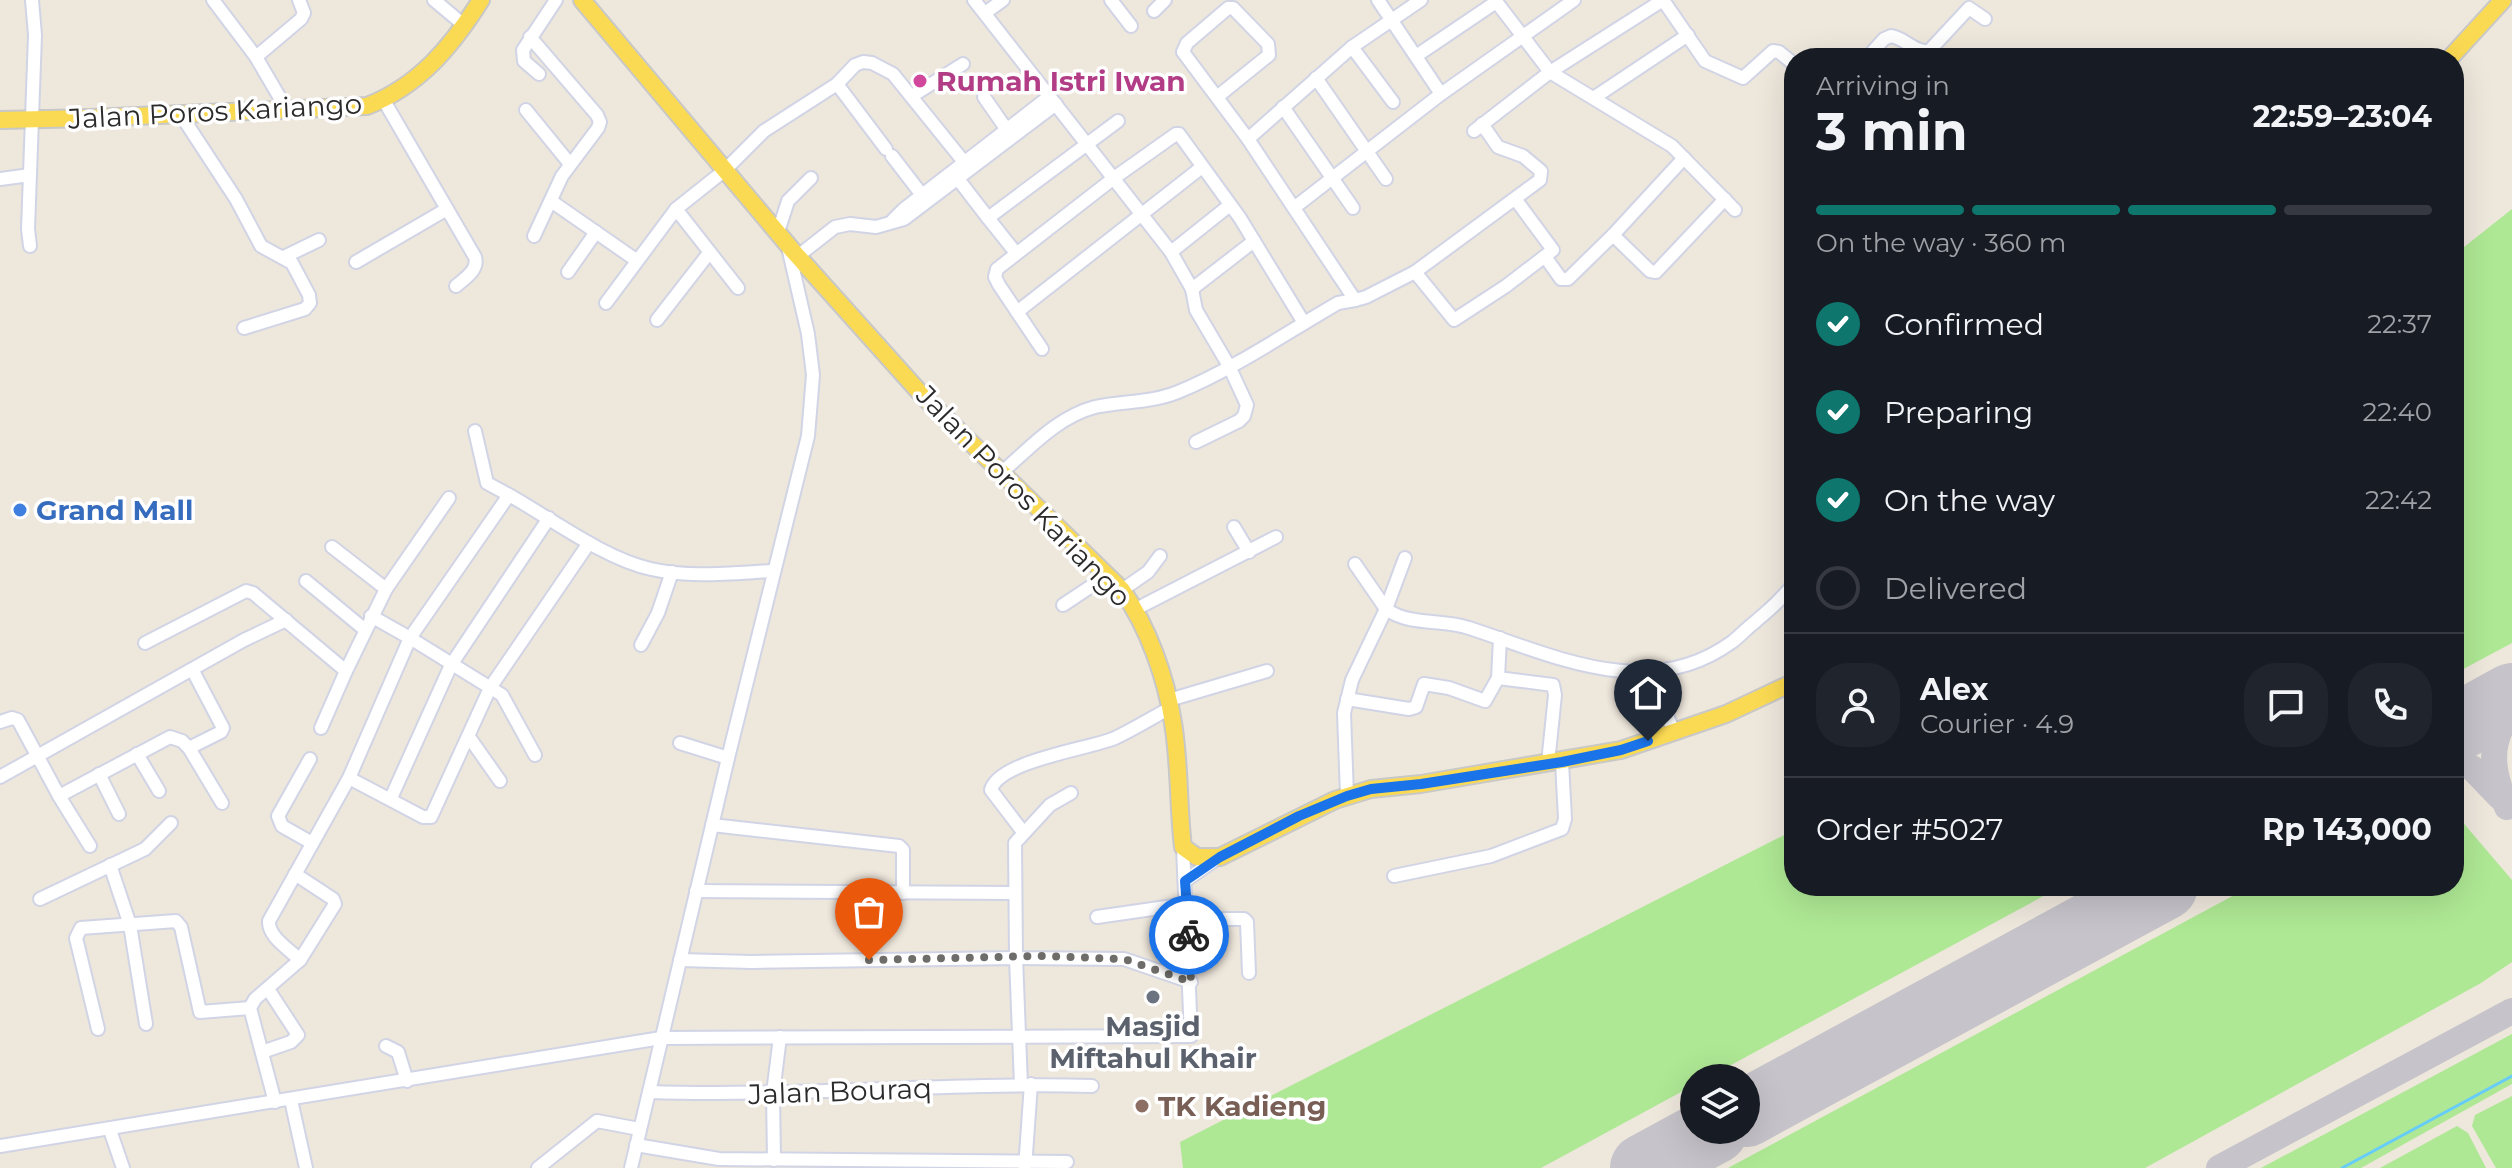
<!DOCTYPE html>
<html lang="en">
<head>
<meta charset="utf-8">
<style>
	body { margin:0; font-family:Montserrat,sans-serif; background:#20242c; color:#f1f3f6; height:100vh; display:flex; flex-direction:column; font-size:30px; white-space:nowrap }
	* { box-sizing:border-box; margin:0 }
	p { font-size:26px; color:#9ea1a6 }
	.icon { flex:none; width:44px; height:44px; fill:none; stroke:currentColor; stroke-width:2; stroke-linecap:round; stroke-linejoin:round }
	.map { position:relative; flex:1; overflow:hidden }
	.side { position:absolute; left:1784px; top:48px; width:680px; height:848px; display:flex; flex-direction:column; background:#171b24; border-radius:32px; box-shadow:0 8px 32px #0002 }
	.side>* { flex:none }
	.buttons { position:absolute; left:1680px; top:1064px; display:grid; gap:16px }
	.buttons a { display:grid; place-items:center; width:80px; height:80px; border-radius:50%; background:#171b24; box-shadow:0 8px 32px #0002; font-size:40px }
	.pin { position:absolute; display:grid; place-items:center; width:68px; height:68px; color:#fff; margin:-82px -34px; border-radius:50% 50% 50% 0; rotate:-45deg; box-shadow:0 0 8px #0007 }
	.pin .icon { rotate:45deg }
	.courier { position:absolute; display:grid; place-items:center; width:80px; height:80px; margin:-40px; border:6px solid #1a73e8; border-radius:50%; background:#fff; color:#222; box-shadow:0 2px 10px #0007 }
	.head em { font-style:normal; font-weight:700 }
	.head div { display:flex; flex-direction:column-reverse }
	.head { display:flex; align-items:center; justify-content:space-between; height:136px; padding:0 32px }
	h1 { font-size:52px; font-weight:700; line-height:60px }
	.bar { display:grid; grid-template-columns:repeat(4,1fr); gap:12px 8px; align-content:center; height:96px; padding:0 32px }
	.bar i { height:10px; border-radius:6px; background:#363941 }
	.bar .on { background:#0f766e }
	.bar p { grid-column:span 4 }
	.line { display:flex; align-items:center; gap:20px; padding:0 32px; border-top:2px solid #363941 }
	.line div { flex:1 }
	.round { display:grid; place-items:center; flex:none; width:84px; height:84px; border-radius:32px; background:#20242c }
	ol { padding:0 32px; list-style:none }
	li { display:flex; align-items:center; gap:24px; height:88px }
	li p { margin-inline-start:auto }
	li .icon { padding:8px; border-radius:50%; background:#0f766e; color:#fff; stroke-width:4 }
	li:last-child { color:#9ea1a6 }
	li i { width:44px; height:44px; border:4px solid #363941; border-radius:50% }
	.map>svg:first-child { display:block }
	.green { fill:#aee894 }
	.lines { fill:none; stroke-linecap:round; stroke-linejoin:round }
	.stream { stroke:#67ccf8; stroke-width:3 }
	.taxiway { stroke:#c6c4ca; stroke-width:26 }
	.runway { stroke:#c6c4ca; stroke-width:68 }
	.minor-casing { stroke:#d1d4e5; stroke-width:16 }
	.major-casing { stroke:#c8c8c8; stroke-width:20 }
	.minor { stroke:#fff; stroke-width:12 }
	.major { stroke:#fbda53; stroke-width:16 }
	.done { stroke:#6f6d69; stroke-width:8; stroke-dasharray:0 14.4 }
	.route { stroke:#1a73e8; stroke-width:10 }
	.hotel-dot { fill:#d1479c; stroke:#fff; stroke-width:3 }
	.shop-dot { fill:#3f7fe0; stroke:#fff; stroke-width:3 }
	.worship-dot { fill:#6b7280; stroke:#fff; stroke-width:3 }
	.education-dot { fill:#8d6e63; stroke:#fff; stroke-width:3 }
	.labels { text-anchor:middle; stroke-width:7; stroke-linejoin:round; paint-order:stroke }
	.hotel-label { font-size:28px; font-weight:bold; fill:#b23c85; stroke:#fff; text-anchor:start }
	.street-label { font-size:28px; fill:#2b2b2b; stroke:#fff }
	.shop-label { font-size:28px; font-weight:bold; fill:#366cbe; stroke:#fff; text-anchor:start }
	.worship-label { font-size:28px; font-weight:bold; fill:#5b616d; stroke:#fff }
	.education-label { font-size:28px; font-weight:bold; fill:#785e54; stroke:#fff; text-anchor:start }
</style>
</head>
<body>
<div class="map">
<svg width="2512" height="1168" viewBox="0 0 2512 1168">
	<rect width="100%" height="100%" fill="#eee7dc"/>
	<g class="green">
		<path d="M2512 209V643L2454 674V255Z"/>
		<path d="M2454 812 2512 880V962L2481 983 2145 1168H1728L2251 886H2454Z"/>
		<path d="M1794 830V886H2062L1707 1078H1694V1085L1541 1168H1183L1180 1142Z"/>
		<path d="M2512 1034V1084L2361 1168H2261Z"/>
		<path d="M2512 1096V1168H2496L2472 1126 2475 1115Z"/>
		<path d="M2457 1126 2468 1133 2486 1168H2380Z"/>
	</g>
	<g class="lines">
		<path class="stream" d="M2342 1168 2512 1076"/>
		<g class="taxiway">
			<path d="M2454 761 2472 768 2500 797"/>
			<path d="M2507 807C2491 771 2487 743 2512 709"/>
			<path d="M1656 1168 1673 1152"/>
			<path d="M2219 1168 2512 1011"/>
		</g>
		<g class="runway">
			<path d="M2454 729 2512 697"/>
			<path d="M1746 1113 2164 886"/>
			<path d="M1644 1168 1714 1130"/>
		</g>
		<g class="minor-casing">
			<g id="minor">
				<path d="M213 0 256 57 287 110"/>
				<path d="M434 0 465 26"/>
				<path d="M974 0 1171 252 1192 289 1196 310 1229 366 1247 405 1244 416 1239 421 1196 442"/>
				<path d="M1111 0 1131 26"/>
				<path d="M1378 0 1441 94"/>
				<path d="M1495 0 1550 72 1672 146 1735 210"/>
				<path d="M1663 0 1705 61 1743 78 1773 51 1779 52 1794 64"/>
				<path d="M1154 11 1165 0"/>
				<path d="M985 13 1003 0"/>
				<path d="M530 37 597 115 600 122 598 128 562 176 534 236"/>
				<path d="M1352 47 1393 102"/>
				<path d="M1416 56 1496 2"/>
				<path d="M256 57 301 19 304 13 299 0"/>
				<path d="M1867 58 1884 39 1891 36C1905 38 1915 53 1929 51L1969 8 1985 19"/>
				<path d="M539 74 524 61 523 50 556 0"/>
				<path d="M1316 78 1386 179"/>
				<path d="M837 84 886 149"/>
				<path d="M912 96 963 64"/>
				<path d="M984 97 1007 130"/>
				<path d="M1595 97 1688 35"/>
				<path d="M383 99 475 257C479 270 465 278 456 286"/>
				<path d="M1283 107 1353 208"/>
				<path d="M526 110 570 164"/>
				<path d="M181 115 236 199 261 246 292 263 309 295 310 303 305 309 244 328"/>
				<path d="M1474 131 1550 72 1663 0"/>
				<path d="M1248 139 1352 47 1421 0"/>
				<path d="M892 156 922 195"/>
				<path d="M0 179 30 175"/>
				<path d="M958 179 988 218 1118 121"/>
				<path d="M551 201 636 260"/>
				<path d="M1295 207 1441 94 1574 0"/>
				<path d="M676 209 738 288"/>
				<path d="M988 218 1016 253"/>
				<path d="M893 220 904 209 1050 96"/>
				<path d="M778 232 788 201 811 178"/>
				<path d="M1613 235 1650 271 1656 272 1725 199"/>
				<path d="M30 246 28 229 35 35 32 0"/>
				<path d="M1171 252 1230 205"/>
				<path d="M798 256 835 227 850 224 876 227 904 219 1056 104"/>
				<path d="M284 257 319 240"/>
				<path d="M1546 258 1561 279H1568L1613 235 1684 158"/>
				<path d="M356 262 447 209"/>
				<path d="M568 272 596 232"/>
				<path d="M1415 272 1454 320 1506 286 1553 250 1516 200"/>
				<path d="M1192 289 1254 241"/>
				<path d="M1355 300 1366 297 1415 272 1540 180 1541 171 1523 156 1498 147 1482 124"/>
				<path d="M606 303 676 209 725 170 764 131 837 84 855 65 863 62 872 63 893 74 964 162"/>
				<path d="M1017 312 1202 167"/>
				<path d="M657 320 709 253"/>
				<path d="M1042 349 999 285 995 277 997 269 1114 178 1176 134H1179L1240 218 1304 323"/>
				<path d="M475 431 487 483 509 495"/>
				<path d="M1001 473C1030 448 1057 417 1095 407 1123 401 1151 403 1178 392 1234 369 1286 333 1338 303L1355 300 1248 139 1183 52 1187 43 1228 8H1233L1268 44 1269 55 1217 97"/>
				<path d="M1234 527 1249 552"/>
				<path d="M332 547 386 589"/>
				<path d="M1355 564 1386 609 1405 558"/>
				<path d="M306 581 364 629"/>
				<path d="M1122 590 1148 572 1160 556"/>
				<path d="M1063 605 1108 575"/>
				<path d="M1136 609 1276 537"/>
				<path d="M1500 638 1498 678 1553 685 1555 695 1548 763"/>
				<path d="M145 643 246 591 253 593 346 671 321 728"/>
				<path d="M641 645 658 613 672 572"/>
				<path d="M346 671 386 589 449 498"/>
				<path d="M1659 697 1674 732"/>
				<path d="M1347 699 1409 709 1416 707 1424 684 1449 688 1485 701 1498 678"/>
				<path d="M1169 700 1267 671"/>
				<path d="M0 722 12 718 18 720 59 796 170 737 182 741 189 748 222 803"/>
				<path d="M469 737 500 781"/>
				<path d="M680 743 728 758"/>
				<path d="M189 748 221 732 223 728 193 671"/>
				<path d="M137 754 159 791"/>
				<path d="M535 755 502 695 410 638 509 495C550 518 605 559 651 569 690 578 733 573 773 571"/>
				<path d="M310 759 278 816 282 826 312 843"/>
				<path d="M99 774 119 814"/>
				<path d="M0 777 244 640 286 620"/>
				<path d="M349 778 423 817H431L490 688 589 543"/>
				<path d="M1071 793 1050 805 1015 843 1016 958 1124 959 1191 982"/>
				<path d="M59 796 90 846"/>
				<path d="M1347 796 1344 713 1352 680 1386 609C1409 626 1442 619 1469 628 1555 656 1648 703 1732 642 1740 636 1747 628 1755 622 1770 609 1782 599 1794 583"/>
				<path d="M391 798 451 665 549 518"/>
				<path d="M712 825 899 846 903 850V893"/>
				<path d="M1023 832 991 790C998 761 1089 749 1115 738 1134 729 1152 718 1170 708"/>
				<path d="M110 865 130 925 146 1024"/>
				<path d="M295 874 333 899 335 904 300 960"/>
				<path d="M1394 876 1491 856 1562 829 1565 819 1562 762"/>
				<path d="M1185 881 1219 857"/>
				<path d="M696 891 1015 893"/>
				<path d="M40 899 145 849 171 823"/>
				<path d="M1097 917 1187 904"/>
				<path d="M1188 919H1244L1247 922 1249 973"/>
				<path d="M680 960 752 962 1016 958 1021 1085"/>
				<path d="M98 1029 76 938 81 928 176 921 181 927 200 1012 250 1008"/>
				<path d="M386 1046 398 1052 407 1081"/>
				<path d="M262 1052 291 1042 298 1035 268 989"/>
				<path d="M649 1092C797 1097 945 1082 1092 1086"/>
				<path d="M291 1100 306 1168"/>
				<path d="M275 1102 250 1008 255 999 300 960C289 949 268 937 269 921L349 778 410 638 371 616"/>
				<path d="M110 1130 123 1168"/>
				<path d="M636 1145 719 1159 1067 1162"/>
				<path d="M0 1146 661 1038 1191 1036 1183 847"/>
				<path d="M774 1160 773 1093 780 1037"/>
				<path d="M538 1168 597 1121 639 1129"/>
				<path d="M631 1168 728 758 808 436 813 375 808 334 788 247"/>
				<path d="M1025 1168 1031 1084"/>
			</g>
		</g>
		<g class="major-casing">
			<g id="major">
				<path d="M582 0 793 251 922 395 1122 590C1148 627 1166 677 1173 723 1180 764 1178 806 1183 847L1197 857H1220L1335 800 1371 789 1421 784 1621 750 1726 714 1794 682"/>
				<path d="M2450 58 2503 0"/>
				<path d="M0 120 91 118 367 106C419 86 452 46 481 0"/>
			</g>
		</g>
		<use href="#minor" class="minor"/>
		<use href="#major" class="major"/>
	</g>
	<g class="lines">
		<path class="done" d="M869 960 1039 956 1124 959 1191 982 1189 935"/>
		<path class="route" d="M1189 935 1185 881 1220 857 1299 816 1347 796 1371 789 1421 784 1562 762 1621 750 1648 741"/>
	</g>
	<circle class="hotel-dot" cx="920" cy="81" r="8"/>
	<circle class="shop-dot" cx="20" cy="510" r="8"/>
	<circle class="worship-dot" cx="1153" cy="997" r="8"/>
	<circle class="education-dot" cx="1142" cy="1106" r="8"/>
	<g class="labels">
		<g class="hotel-label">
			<text x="936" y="91">Rumah Istri Iwan</text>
		</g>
		<g class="street-label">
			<text transform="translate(215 111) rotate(-3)" y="10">Jalan Poros Kariango</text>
			<text transform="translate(1024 496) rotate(46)" y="10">Jalan Poros Kariango</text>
			<text transform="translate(840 1091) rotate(-2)" y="10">Jalan Bouraq</text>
		</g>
		<g class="shop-label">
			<text x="36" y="520">Grand Mall</text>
		</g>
		<g class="worship-label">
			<text x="1153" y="1036">Masjid<tspan x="1153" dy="32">Miftahul Khair</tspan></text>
		</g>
		<g class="education-label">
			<text x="1158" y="1116">TK Kadieng</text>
		</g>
	</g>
</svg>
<div class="buttons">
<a><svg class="icon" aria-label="layers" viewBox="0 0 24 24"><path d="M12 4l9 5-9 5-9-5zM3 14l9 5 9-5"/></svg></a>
</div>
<div class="pin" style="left:869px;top:960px;background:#ea580c"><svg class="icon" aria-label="bag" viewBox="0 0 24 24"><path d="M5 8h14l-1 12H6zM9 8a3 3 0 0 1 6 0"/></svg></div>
<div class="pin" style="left:1648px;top:741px;background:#1f2937"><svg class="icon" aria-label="home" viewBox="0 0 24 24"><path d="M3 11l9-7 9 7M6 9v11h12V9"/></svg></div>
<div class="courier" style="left:1189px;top:935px"><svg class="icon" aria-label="bike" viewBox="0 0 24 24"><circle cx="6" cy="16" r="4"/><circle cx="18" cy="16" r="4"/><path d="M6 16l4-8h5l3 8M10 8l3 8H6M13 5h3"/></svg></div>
<section class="side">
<div class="head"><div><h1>3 min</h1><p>Arriving in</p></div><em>22:59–23:04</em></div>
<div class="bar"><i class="on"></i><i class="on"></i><i class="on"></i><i></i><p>On the way · 360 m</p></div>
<ol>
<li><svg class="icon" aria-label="check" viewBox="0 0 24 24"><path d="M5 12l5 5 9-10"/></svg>Confirmed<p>22:37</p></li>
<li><svg class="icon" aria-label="check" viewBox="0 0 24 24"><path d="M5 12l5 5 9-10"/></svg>Preparing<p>22:40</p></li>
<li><svg class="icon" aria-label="check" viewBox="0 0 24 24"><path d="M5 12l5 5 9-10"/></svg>On the way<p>22:42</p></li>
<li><i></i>Delivered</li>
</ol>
<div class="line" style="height:144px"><a class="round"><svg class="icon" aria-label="person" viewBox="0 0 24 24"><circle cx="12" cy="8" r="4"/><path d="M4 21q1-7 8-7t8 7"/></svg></a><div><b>Alex</b><p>Courier · 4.9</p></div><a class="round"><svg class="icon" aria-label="chat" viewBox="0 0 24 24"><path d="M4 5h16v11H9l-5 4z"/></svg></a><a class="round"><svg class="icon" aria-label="phone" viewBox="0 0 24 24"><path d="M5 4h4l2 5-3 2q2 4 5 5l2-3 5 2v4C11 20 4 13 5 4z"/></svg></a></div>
<div class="line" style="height:104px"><div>Order #5027</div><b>Rp 143,000</b></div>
</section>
</div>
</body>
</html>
